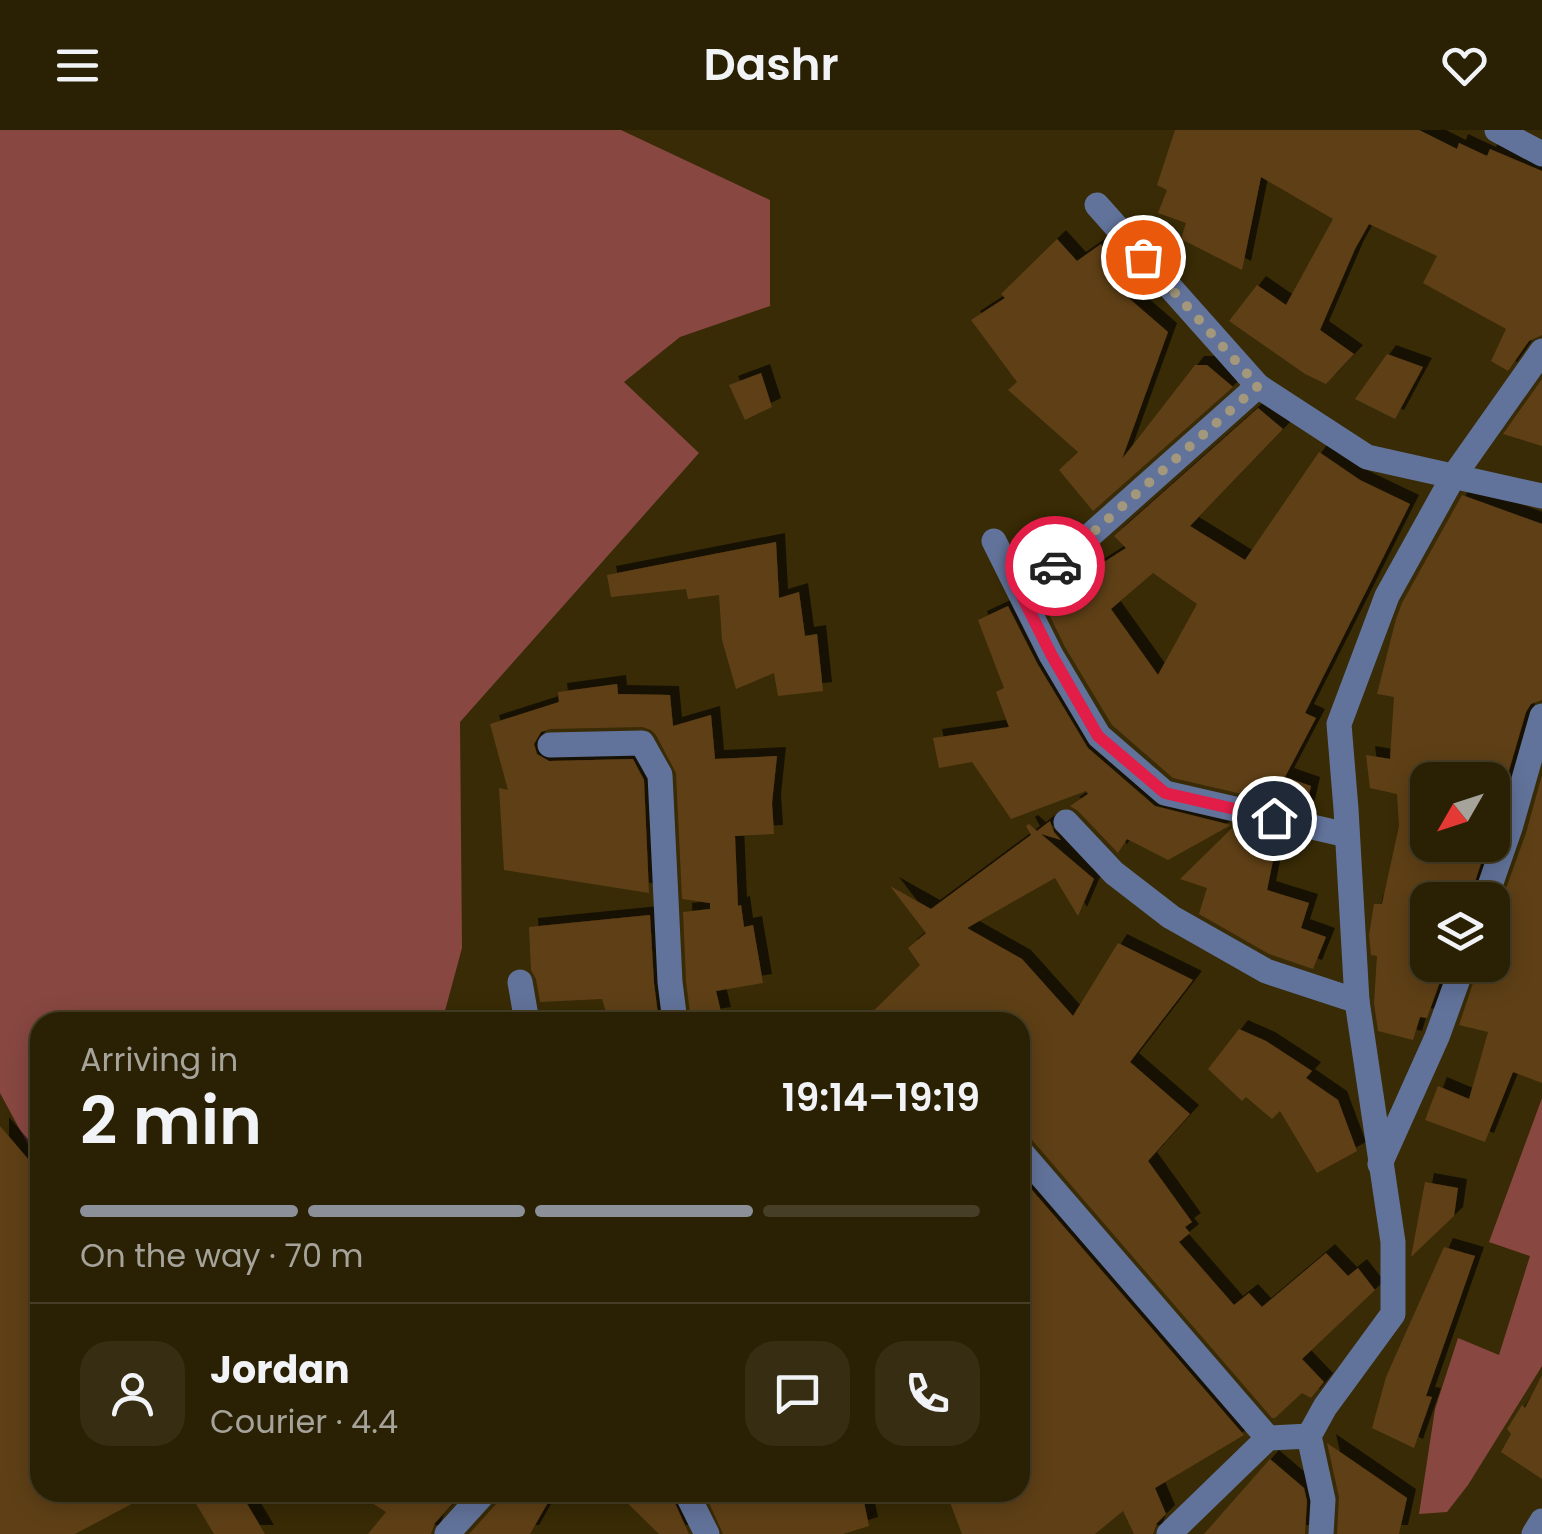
<!DOCTYPE html>
<html lang="en">
<head>
<meta charset="utf-8">
<style>
	body { margin:0; font-family:Poppins,sans-serif; background:#362d13; color:#f1f3f6; height:100vh; display:flex; flex-direction:column; font-size:38px; white-space:nowrap }
	* { box-sizing:border-box; margin:0 }
	p { font-size:32px; color:#a5a39a }
	.icon { flex:none; width:55px; height:55px; fill:none; stroke:currentColor; stroke-width:2; stroke-linecap:round; stroke-linejoin:round }
	.map { position:relative; flex:1; overflow:hidden }
	.drawer { position:absolute; left:30px; top:882px; width:1000px; height:490px; display:flex; flex-direction:column; background:#2a2004; border-radius:30px; box-shadow:0 5px 25px #0003,0 0 0 2px #463e26 }
	.drawer>* { flex:none }
	.needle { width:65px; rotate:231deg }
	.fabs { position:absolute; left:1410px; top:632px; display:grid; gap:20px }
	.fabs a { display:grid; place-items:center; width:100px; height:100px; border-radius:20px; background:#2a2004; box-shadow:0 5px 25px #0003,0 0 0 2px #463e26; font-size:50px }
	.pin { position:absolute; display:grid; place-items:center; width:85px; height:85px; color:#fff; margin:-42px; border:5px solid #fff; border-radius:50%; box-shadow:0 2px 10px #0007 }
	.courier { position:absolute; display:grid; place-items:center; width:100px; height:100px; margin:-50px; border:8px solid #e11d48; border-radius:50%; background:#fff; color:#222; box-shadow:0 2px 12px #0007 }
	.summary em { font-style:normal; font-weight:600 }
	.summary div { display:flex; flex-direction:column-reverse }
	.summary { display:flex; align-items:center; justify-content:space-between; height:170px; padding:0 50px }
	h1 { font-size:65px; font-weight:600; line-height:75px }
	.bar { display:grid; grid-template-columns:repeat(4,1fr); gap:15px 10px; align-content:center; height:120px; padding:0 50px }
	.bar i { height:12px; border-radius:8px; background:#463e26 }
	.bar .current { background:#8c9099 }
	.bar p { grid-column:span 4 }
	.line { display:flex; align-items:center; gap:25px; padding:0 50px; border-top:2px solid #463e26 }
	.line div { flex:1 }
	.round { display:grid; place-items:center; flex:none; width:105px; height:105px; border-radius:30px; background:#362d13 }
	header { display:flex; justify-content:space-between; align-items:center; height:130px; padding:0 50px; background:#2a2004; font-size:45px; font-weight:600 }
	.map>svg:first-child { display:block }
	.forest { fill:#884841 }
	.building { fill:#5f3f19; fill-rule:evenodd; filter:url(#shadow) }
	.lines { fill:none; stroke-linecap:round; stroke-linejoin:round }
	.minor { stroke:#62739b; stroke-width:25 }
	.done { stroke:#a3987b; stroke-width:10; stroke-dasharray:0 18 }
	.route { stroke:#e11d48; stroke-width:12 }
</style>
</head>
<body>
<header><svg class="icon" aria-label="menu" viewBox="0 0 24 24"><path d="M4 6h16M4 12h16M4 18h16"/></svg>Dashr<svg class="icon" aria-label="heart" viewBox="0 0 24 24"><path d="M12 20l-8-8c-3-5 5-10 8-4 3-6 11-1 8 4z"/></svg></header>
<div class="map">
<svg width="1542" height="1404" viewBox="0 0 1542 1404">
	<defs>
		<filter id="shadow"><feDropShadow dx="9" dy="-9" stdDeviation="0" flood-color="#0009"/></filter>
	</defs>
	<rect width="100%" height="100%" fill="#382b05"/>
	<g class="forest">
		<path d="M0 0H621L770 70V176L680 207 624 252 699 323 460 592 462 818 442 892H40V1032L32 1022 0 963Z"/>
		<path d="M1542 968V1236L1468 1355 1447 1382 1419 1384 1435 1279 1458 1208 1499 1225 1530 1126 1489 1112Z"/>
	</g>
	<g class="building">
		<path d="M1175 0H1419L1457 19 1459 13 1487 26 1490 19 1542 41V205L1529 211 1508 241 1491 231 1506 199 1423 153 1437 126 1369 94 1355 119 1320 200 1354 224 1326 254 1305 244 1229 191 1257 155 1286 175 1333 89 1261 47 1242 140 1181 109 1186 93 1158 83 1167 60 1157 55Z"/>
		<path d="M1057 109 1077 131 1101 114 1132 153 1124 164 1168 202 1122 329 1195 235H1207L1233 257 1093 381 1059 340 1078 322 1008 260 1017 252 971 190 1005 168 1001 164 1008 157Z"/>
		<path d="M1387 224 1423 237 1395 289 1355 269Z"/>
		<path d="M761 243 772 277 745 290 729 255Z"/>
		<path d="M1542 249V316L1503 304Z"/>
		<path d="M1258 278 1283 299 1190 396 1245 430 1319 322 1360 350 1410 374 1305 583 1316 588 1285 647 1311 656 1306 679 1173 648 1112 595 1065 517 1042 470 1056 458 1057 462 1126 418 1114 406ZM1153 443 1197 474 1158 545 1111 479Z"/>
		<path d="M1462 365 1542 394V570L1531 574 1526 582 1492 699V650H1428V715H1487L1469 770H1428V835H1446L1427 888 1420 887 1413 910 1378 901 1374 873 1377 826 1371 825 1369 805 1374 774H1382L1399 696 1397 664 1370 658 1366 625 1390 629 1394 567 1377 564 1396 489 1402 473Z"/>
		<path d="M776 412 779 468 799 462 805 506 817 504 823 561 778 566 774 543 736 559 722 510 719 465 688 469 686 459 611 467 607 445Z"/>
		<path d="M1008 476 1037 533 1088 618 1155 676 1231 695 1168 730 1127 709 1118 723 1078 681 1070 676 1088 664 1086 661 1011 689 972 632 939 638 933 608 1009 597 996 562 1004 558 978 490Z"/>
		<path d="M617 554 618 564 670 565 673 596 711 585 715 629 777 626 772 673 774 704 735 706 738 776 741 775 744 797 753 795 763 853 716 861 722 886 691 891 686 851 683 782 710 779V773L682 769 676 643 656 605 651 600 642 597 550 599 541 602 534 614 537 624 549 631 633 629 644 650 649 763 504 740 499 658 508 660 490 594 559 572 558 562Z"/>
		<path d="M1542 645V953L1513 942 1485 1012 1425 990 1438 956 1469 969 1488 902 1459 895 1479 835H1492V784L1500 775 1526 703Z"/>
		<path d="M1050 691 1054 702 1061 710 1041 704 1094 749 1078 786 1055 748 967 798 1022 829 1073 886 1118 813 1193 850 1130 932 1190 984 1148 1031 1192 1092 1185 1097 1190 1103 1179 1112 1234 1175 1249 1163 1262 1177 1326 1123 1348 1146 1358 1138 1375 1160 1302 1229 1324 1252 1311 1268 1302 1263 1275 1288H1272L1032 1010 1020 1005V892H862L920 835 908 818 926 803 890 756 931 779 1031 705 1026 696 1029 694 1037 701Z"/>
		<path d="M1234 696 1278 706 1267 760 1309 773 1301 798 1326 807 1313 839 1269 824 1199 784 1207 758 1180 749Z"/>
		<path d="M650 785 654 853 659 892H609L602 869 540 872 536 849 531 840 529 797Z"/>
		<path d="M1239 899 1266 911 1312 941 1306 948 1338 970 1357 1021 1317 1043 1280 981 1272 989 1246 967 1242 971 1208 939Z"/>
		<path d="M0 996 40 1043V1362H154L75 1404H0Z"/>
		<path d="M1020 1046 1244 1305 1155 1358 1166 1384 1157 1393 1153 1404H1134L1123 1381 1095 1404H962L946 1362H1020Z"/>
		<path d="M1425 1052 1458 1058 1454 1086 1411 1127Z"/>
		<path d="M1444 1117 1475 1126 1426 1266 1432 1267 1414 1318 1372 1298 1386 1247Z"/>
		<path d="M1542 1245V1349L1501 1322 1511 1304 1507 1299 1522 1275 1525 1278Z"/>
		<path d="M1327 1313 1407 1368 1399 1404H1337L1339 1367Z"/>
		<path d="M1270 1329 1304 1358 1307 1371 1305 1404H1204Z"/>
		<path d="M189 1362H240L265 1404H214Z"/>
		<path d="M355 1362H463L435 1393 431 1404H368L386 1382Z"/>
		<path d="M501 1362H554L530 1404H469L497 1373Z"/>
		<path d="M616 1362H670L689 1404H659Z"/>
		<path d="M704 1362H862L869 1396 843 1404H723Z"/>
	</g>
	<g class="lines">
		<g class="minor">
			<path d="M1497 0 1542 24"/>
			<path d="M1097 75 1258 256 1367 327 1542 366"/>
			<path d="M994 411 1051 525 1099 606 1165 663 1347 705"/>
			<path d="M1022 466 1258 256"/>
			<path d="M550 615 642 613 660 645 670 852 675 892"/>
			<path d="M1066 692 1114 743 1171 787 1266 841 1357 871"/>
			<path d="M1485 770 1510 698 1542 586"/>
			<path d="M520 852 527 892"/>
			<path d="M1020 1021 1268 1308 1309 1306"/>
			<path d="M1380 1034 1437 907 1463 835"/>
			<path d="M686 1362 707 1404"/>
			<path d="M447 1404 485 1362"/>
			<path d="M1169 1404 1268 1308"/>
			<path d="M1321 1404 1323 1370 1309 1306 1325 1277 1393 1184V1112L1357 871 1346 679 1339 594 1387 466 1453 347 1542 221"/>
			<path d="M1534 1404 1542 1391"/>
		</g>
	</g>
	<g class="lines">
		<path class="done" d="M1055 436 1258 256 1143 127"/>
		<path class="route" d="M1055 436 1022 466 1051 524 1098 606 1165 663 1274 688"/>
	</g>
</svg>
<div class="fabs">
<a><svg class="needle" viewBox="-14 -14 28 28"><path d="M0-13l5 13h-10z" fill="#e53935"/><path d="M0 13l5-13h-10z" fill="#a5a39a"/></svg></a>
<a><svg class="icon" aria-label="layers" viewBox="0 0 24 24"><path d="M12 4l9 5-9 5-9-5zM3 14l9 5 9-5"/></svg></a>
</div>
<div class="pin" style="left:1143px;top:127px;background:#ea580c"><svg class="icon" aria-label="bag" viewBox="0 0 24 24"><path d="M5 8h14l-1 12H6zM9 8a3 3 0 0 1 6 0"/></svg></div>
<div class="pin" style="left:1274px;top:688px;background:#1f2937"><svg class="icon" aria-label="home" viewBox="0 0 24 24"><path d="M3 11l9-7 9 7M6 9v11h12V9"/></svg></div>
<div class="courier" style="left:1055px;top:436px"><svg class="icon" aria-label="car" viewBox="0 0 24 24"><path d="M5 17H2v-5l4-1 3-4h7l3 4 3 1v5h-3M9 17h6M6 11h13"/><circle cx="7" cy="17" r="2"/><circle cx="17" cy="17" r="2"/></svg></div>
<section class="drawer">
<div class="summary"><div><h1>2 min</h1><p>Arriving in</p></div><em>19:14–19:19</em></div>
<div class="bar"><i class="current"></i><i class="current"></i><i class="current"></i><i></i><p>On the way · 70 m</p></div>
<div class="line" style="height:180px"><a class="round"><svg class="icon" aria-label="person" viewBox="0 0 24 24"><circle cx="12" cy="8" r="4"/><path d="M4 21q1-7 8-7t8 7"/></svg></a><div><b>Jordan</b><p>Courier · 4.4</p></div><a class="round"><svg class="icon" aria-label="chat" viewBox="0 0 24 24"><path d="M4 5h16v11H9l-5 4z"/></svg></a><a class="round"><svg class="icon" aria-label="phone" viewBox="0 0 24 24"><path d="M5 4h4l2 5-3 2q2 4 5 5l2-3 5 2v4C11 20 4 13 5 4z"/></svg></a></div>
</section>
</div>
</body>
</html>
